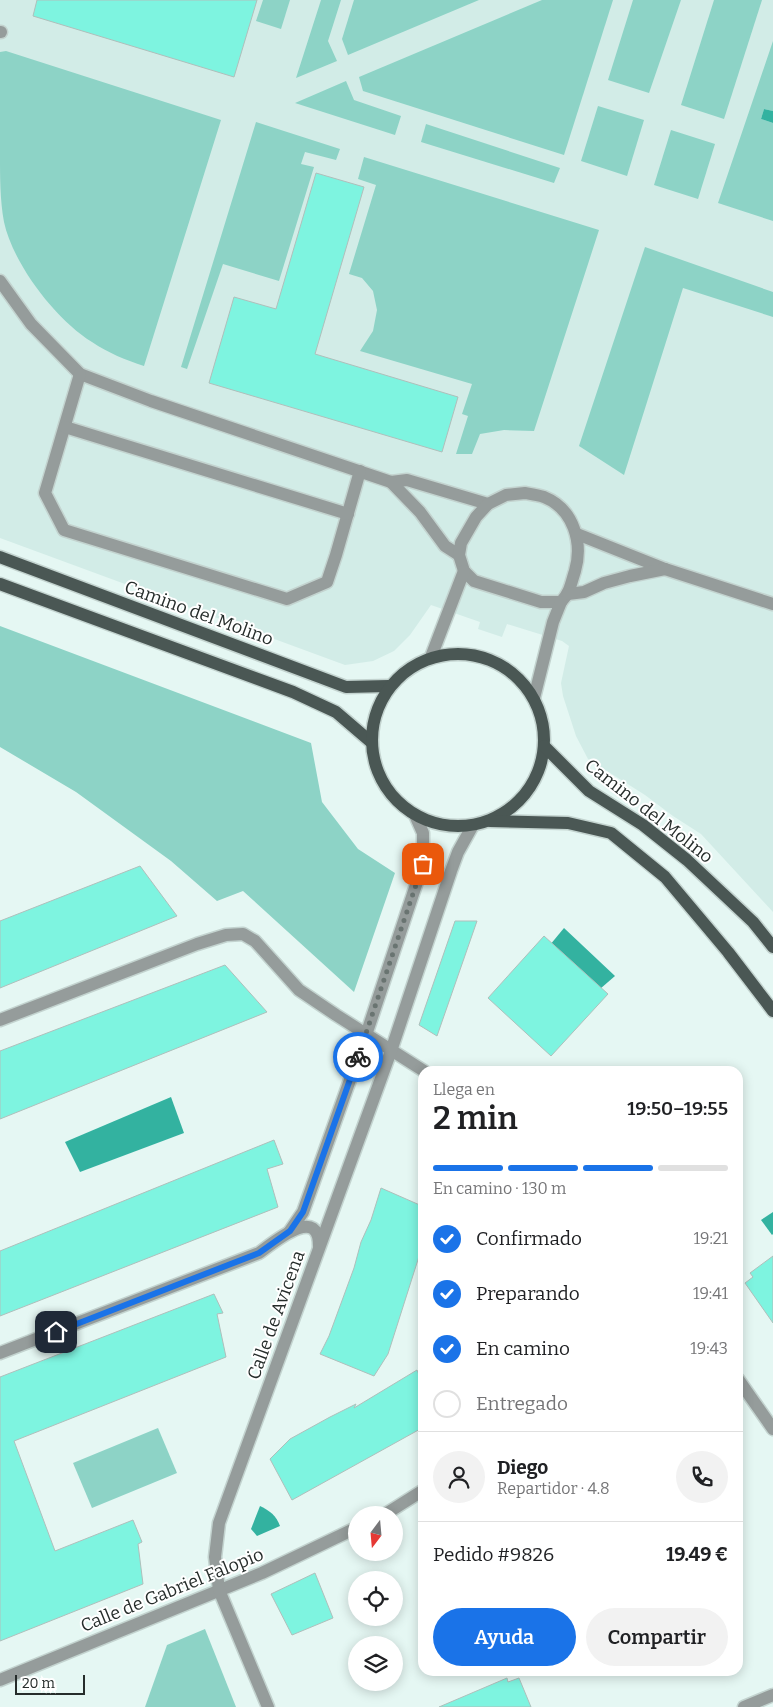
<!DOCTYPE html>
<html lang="es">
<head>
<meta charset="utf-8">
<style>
	body { margin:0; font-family:Bitter,serif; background:#f2f2f2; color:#202124; height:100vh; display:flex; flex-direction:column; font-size:19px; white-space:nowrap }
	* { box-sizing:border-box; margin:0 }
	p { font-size:16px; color:#757577 }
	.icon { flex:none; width:28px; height:28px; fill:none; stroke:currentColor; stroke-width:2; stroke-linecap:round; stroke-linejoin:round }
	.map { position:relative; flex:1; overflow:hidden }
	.sheet { position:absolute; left:418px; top:1066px; width:325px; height:610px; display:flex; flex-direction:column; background:#fff; border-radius:15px; box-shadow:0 2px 12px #0003 }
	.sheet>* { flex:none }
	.needle { width:32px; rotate:196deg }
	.buttons { position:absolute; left:348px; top:1506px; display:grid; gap:10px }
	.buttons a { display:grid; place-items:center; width:55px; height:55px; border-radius:50%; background:#fff; box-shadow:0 2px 12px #0003; font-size:25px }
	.scale { position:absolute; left:15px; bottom:12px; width:70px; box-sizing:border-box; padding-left:5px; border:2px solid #262d2b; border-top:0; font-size:14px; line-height:18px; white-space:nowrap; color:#262d2b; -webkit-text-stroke:4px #fff; paint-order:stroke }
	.pin { position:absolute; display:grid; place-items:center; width:42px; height:42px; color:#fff; margin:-21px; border-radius:10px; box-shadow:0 2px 8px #0006 }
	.courier { position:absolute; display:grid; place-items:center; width:50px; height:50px; margin:-25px; border:4px solid #1a73e8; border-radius:50%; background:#fff; color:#222; box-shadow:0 1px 6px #0007 }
	.summary em { font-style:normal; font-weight:600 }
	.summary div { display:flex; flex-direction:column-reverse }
	.summary { display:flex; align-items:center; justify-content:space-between; height:85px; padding:0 15px }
	h1 { font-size:32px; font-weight:600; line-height:38px }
	.bar { display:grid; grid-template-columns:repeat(4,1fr); gap:8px 5px; align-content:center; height:60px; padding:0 15px }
	.bar i { height:6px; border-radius:4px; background:#e0e0e0 }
	.bar .active { background:#1a73e8 }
	.bar p { grid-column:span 4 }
	.line { display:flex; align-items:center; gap:12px; padding:0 15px; border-top:1px solid #e0e0e0 }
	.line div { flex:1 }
	.round { display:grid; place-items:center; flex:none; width:52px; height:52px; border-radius:26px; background:#f2f2f2 }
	ol { padding:0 15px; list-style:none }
	li { display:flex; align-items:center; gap:15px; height:55px }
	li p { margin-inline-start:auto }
	li .icon { padding:5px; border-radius:50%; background:#1a73e8; color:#fff; stroke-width:4 }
	li:last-child { color:#757577 }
	li i { width:28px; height:28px; border:2px solid #e0e0e0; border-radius:50% }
	.button { display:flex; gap:10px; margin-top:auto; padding:10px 15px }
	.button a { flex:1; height:58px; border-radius:30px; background:#1a73e8; color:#fff; font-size:20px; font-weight:600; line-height:58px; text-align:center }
	.button a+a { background:#f2f2f2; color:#202124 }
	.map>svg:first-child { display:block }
	.built { fill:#d2ece7 }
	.green { fill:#8dd3c6 }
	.water { fill:#33b2a0 }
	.building { fill:#7ef4e0; stroke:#afbfbb }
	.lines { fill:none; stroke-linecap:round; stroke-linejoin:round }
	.minor-casing { stroke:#c3d3cf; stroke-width:15 }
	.major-casing { stroke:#c3d3cf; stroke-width:15 }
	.minor { stroke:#959c9b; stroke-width:12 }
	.major { stroke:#4a5754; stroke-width:12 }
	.done { stroke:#697471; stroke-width:5; stroke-dasharray:0 9 }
	.route { stroke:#1a73e8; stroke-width:6 }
	.labels { text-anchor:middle; stroke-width:4; stroke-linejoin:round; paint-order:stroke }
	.street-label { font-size:18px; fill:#262d2b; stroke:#fff }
</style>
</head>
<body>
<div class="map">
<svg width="773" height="1707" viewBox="0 0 773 1707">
	<rect width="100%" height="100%" fill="#e5f7f3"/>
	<path class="built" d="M0 0H773V912L701 834 673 816 645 795 588 759 576 736 563 696 561 683 569 646 562 641 507 624 502 637 478 629 480 622 431 605 410 635 394 651 373 661 345 665 0 538Z"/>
	<g class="green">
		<path d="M263 0H290L281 29 256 21Z"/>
		<path d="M321 0H341L328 41 337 61 296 78Z"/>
		<path d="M354 0H479L348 55 342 39Z"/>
		<path d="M542 0H613L564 155 363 91 359 77Z"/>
		<path d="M633 0H681L649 93 608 80Z"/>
		<path d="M714 0H762L724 119 681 105Z"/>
		<path d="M773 41V111L764 109 761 119 773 123V221L718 203Z"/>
		<path d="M6 51 221 120 144 366C126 360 108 353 92 342 56 320 13 264 4 222 0 200 0 177 0 154 0 120 0 86 0 52Z"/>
		<path d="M346 81 354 100 401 116 395 135 295 103Z"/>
		<path d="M598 106 644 120 627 176 581 161Z"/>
		<path d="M256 122 340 149 336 160 305 152 301 164 314 167 279 281 223 264 187 369 181 367Z"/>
		<path d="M426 124 560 168 554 183 421 142Z"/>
		<path d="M671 130 715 144 698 199 654 185Z"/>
		<path d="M364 157 599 230 534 431 504 430 480 434 472 454H456L468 416 462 414 472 384 360 351 373 331 377 310 373 291 362 278 349 274 376 185 358 179Z"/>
		<path d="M645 247 773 292V317L683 288 624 475 579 446Z"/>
		<path d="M0 626 311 743 322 802 358 849 395 873 354 992 243 891 217 901 171 861 76 792 0 747Z"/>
		<path d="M158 1428 177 1473 92 1508 73 1463Z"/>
		<path d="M205 1629 236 1707H145L167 1645Z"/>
	</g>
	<g class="water">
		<path d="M764 109 773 111V123L761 119Z"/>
		<path d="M564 928 615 976 593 995 545 951Z"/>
		<path d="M171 1097 184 1133 80 1172 65 1142Z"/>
		<path d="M773 1212V1234L772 1235 761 1220Z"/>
		<path d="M260 1506C270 1511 276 1515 280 1526L257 1536 251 1529Z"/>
	</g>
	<g class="building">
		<path d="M37 0H257L234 77 33 16Z"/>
		<path d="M316 173 364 187 315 354 458 397 442 452 209 383 234 297 276 309Z"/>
		<path d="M140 866 177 916 0 988V921Z"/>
		<path d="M455 921H477L437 1036 419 1025Z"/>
		<path d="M544 936 608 994 551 1056 488 998Z"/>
		<path d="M225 965 267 1012 0 1119V1051Z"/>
		<path d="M274 1140 283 1164 267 1169 278 1207 0 1316V1251Z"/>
		<path d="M381 1188 422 1206V1247L388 1354 374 1376 320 1354 329 1336 354 1268 361 1242 371 1220Z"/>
		<path d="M773 1256V1323L745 1283 753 1277 750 1273Z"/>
		<path d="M214 1294 223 1313 217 1314 226 1357 14 1441 55 1551 133 1520 142 1542 138 1544 143 1584 0 1641V1377Z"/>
		<path d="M417 1370 422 1382V1428L292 1500 270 1459 290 1439 330 1417 356 1404 354 1408Z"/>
		<path d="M315 1573 333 1618 292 1635 271 1594Z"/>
		<path d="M507 1678 508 1682 519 1678 531 1707H439Z"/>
	</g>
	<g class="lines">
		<g class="minor-casing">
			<g id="minor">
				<path d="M0 32H1"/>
				<path d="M0 281 31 324 80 374 151 401 391 482 407 480 488 504"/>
				<path d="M80 374 45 493 64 530 287 599 327 582 336 555 360 471"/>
				<path d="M65 427 348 514"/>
				<path d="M391 482 420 512 445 546 459 555"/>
				<path d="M525 493C531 494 538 495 544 497 574 509 583 543 575 571 571 583 570 593 561 602H541L474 581 464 571 459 555 461 543 476 517 488 504 506 495Z"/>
				<path d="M577 534 665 569 773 604"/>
				<path d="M568 594 584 592 604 583 630 576 665 569"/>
				<path d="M431 657 464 571"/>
				<path d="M534 698 553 622 561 602"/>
				<path d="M0 1020 197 944 226 935 243 934 255 941 299 990 336 1015 424 1071"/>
				<path d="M290 1231 303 1212 366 1035 423 864V833L415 815"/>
				<path d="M0 1353 259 1253C274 1242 319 1204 319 1246"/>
				<path d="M738 1379 773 1429"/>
				<path d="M384 1515 422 1491"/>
				<path d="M0 1680 262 1573 356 1528"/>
				<path d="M268 1707 219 1590 215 1557 219 1523 391 1051 451 871 458 852 473 825"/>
				<path d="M744 1707 773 1695"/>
			</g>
		</g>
		<g class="major-casing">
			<g id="major">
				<path d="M0 557 346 687 389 686"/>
				<path d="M0 584 293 692 336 712 371 742"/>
				<circle cx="458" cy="740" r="86"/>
				<path d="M544 746 589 791 643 825 687 860 753 922 773 947"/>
				<path d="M490 821 568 823 611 833 665 877 728 952 773 1011"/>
			</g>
		</g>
		<use href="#minor" class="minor"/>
		<use href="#major" class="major"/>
	</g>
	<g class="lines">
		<path class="done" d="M358 1057 423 864"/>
		<path class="route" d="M56 1332 259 1253 290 1231 303 1212 358 1057"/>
	</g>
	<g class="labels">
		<g class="street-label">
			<text transform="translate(199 613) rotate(20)" y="6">Camino del Molino</text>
			<text transform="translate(649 811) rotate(38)" y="6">Camino del Molino</text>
			<text transform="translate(276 1315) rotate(-70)" y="6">Calle de Avicena</text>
			<text transform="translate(172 1590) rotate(-22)" y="6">Calle de Gabriel Falopio</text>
		</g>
	</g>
</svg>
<div class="buttons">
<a><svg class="needle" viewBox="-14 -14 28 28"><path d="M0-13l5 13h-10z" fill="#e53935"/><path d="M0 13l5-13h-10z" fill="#757577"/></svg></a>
<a><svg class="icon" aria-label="locate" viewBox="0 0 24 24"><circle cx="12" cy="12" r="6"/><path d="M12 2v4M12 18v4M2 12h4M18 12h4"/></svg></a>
<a><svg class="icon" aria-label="layers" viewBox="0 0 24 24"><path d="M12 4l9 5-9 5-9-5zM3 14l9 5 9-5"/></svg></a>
</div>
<div class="scale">20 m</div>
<div class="pin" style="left:423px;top:864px;background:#ea580c"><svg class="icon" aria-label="bag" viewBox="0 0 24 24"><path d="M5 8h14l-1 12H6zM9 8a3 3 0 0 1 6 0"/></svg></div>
<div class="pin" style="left:56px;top:1332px;background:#1f2937"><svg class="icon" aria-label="home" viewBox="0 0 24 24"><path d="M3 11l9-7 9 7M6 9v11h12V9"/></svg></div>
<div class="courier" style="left:358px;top:1057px"><svg class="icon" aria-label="bike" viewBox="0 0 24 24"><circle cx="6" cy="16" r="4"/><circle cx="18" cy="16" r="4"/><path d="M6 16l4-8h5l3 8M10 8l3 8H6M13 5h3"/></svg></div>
<section class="sheet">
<div class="summary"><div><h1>2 min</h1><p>Llega en</p></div><em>19:50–19:55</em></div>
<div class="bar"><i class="active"></i><i class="active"></i><i class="active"></i><i></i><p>En camino · 130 m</p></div>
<ol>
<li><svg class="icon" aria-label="check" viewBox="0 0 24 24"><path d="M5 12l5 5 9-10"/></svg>Confirmado<p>19:21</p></li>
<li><svg class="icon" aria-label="check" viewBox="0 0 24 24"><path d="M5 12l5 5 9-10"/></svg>Preparando<p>19:41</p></li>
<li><svg class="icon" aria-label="check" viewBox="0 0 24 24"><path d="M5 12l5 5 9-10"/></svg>En camino<p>19:43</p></li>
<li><i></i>Entregado</li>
</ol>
<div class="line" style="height:90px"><a class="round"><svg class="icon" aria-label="person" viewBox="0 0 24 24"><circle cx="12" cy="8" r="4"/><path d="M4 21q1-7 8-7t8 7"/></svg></a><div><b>Diego</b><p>Repartidor · 4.8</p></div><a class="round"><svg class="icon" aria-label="phone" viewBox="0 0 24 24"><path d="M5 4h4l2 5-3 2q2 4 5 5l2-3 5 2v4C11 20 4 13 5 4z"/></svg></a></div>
<div class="line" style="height:65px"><div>Pedido #9826</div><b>19.49 €</b></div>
<div class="button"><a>Ayuda</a><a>Compartir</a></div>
</section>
</div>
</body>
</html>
